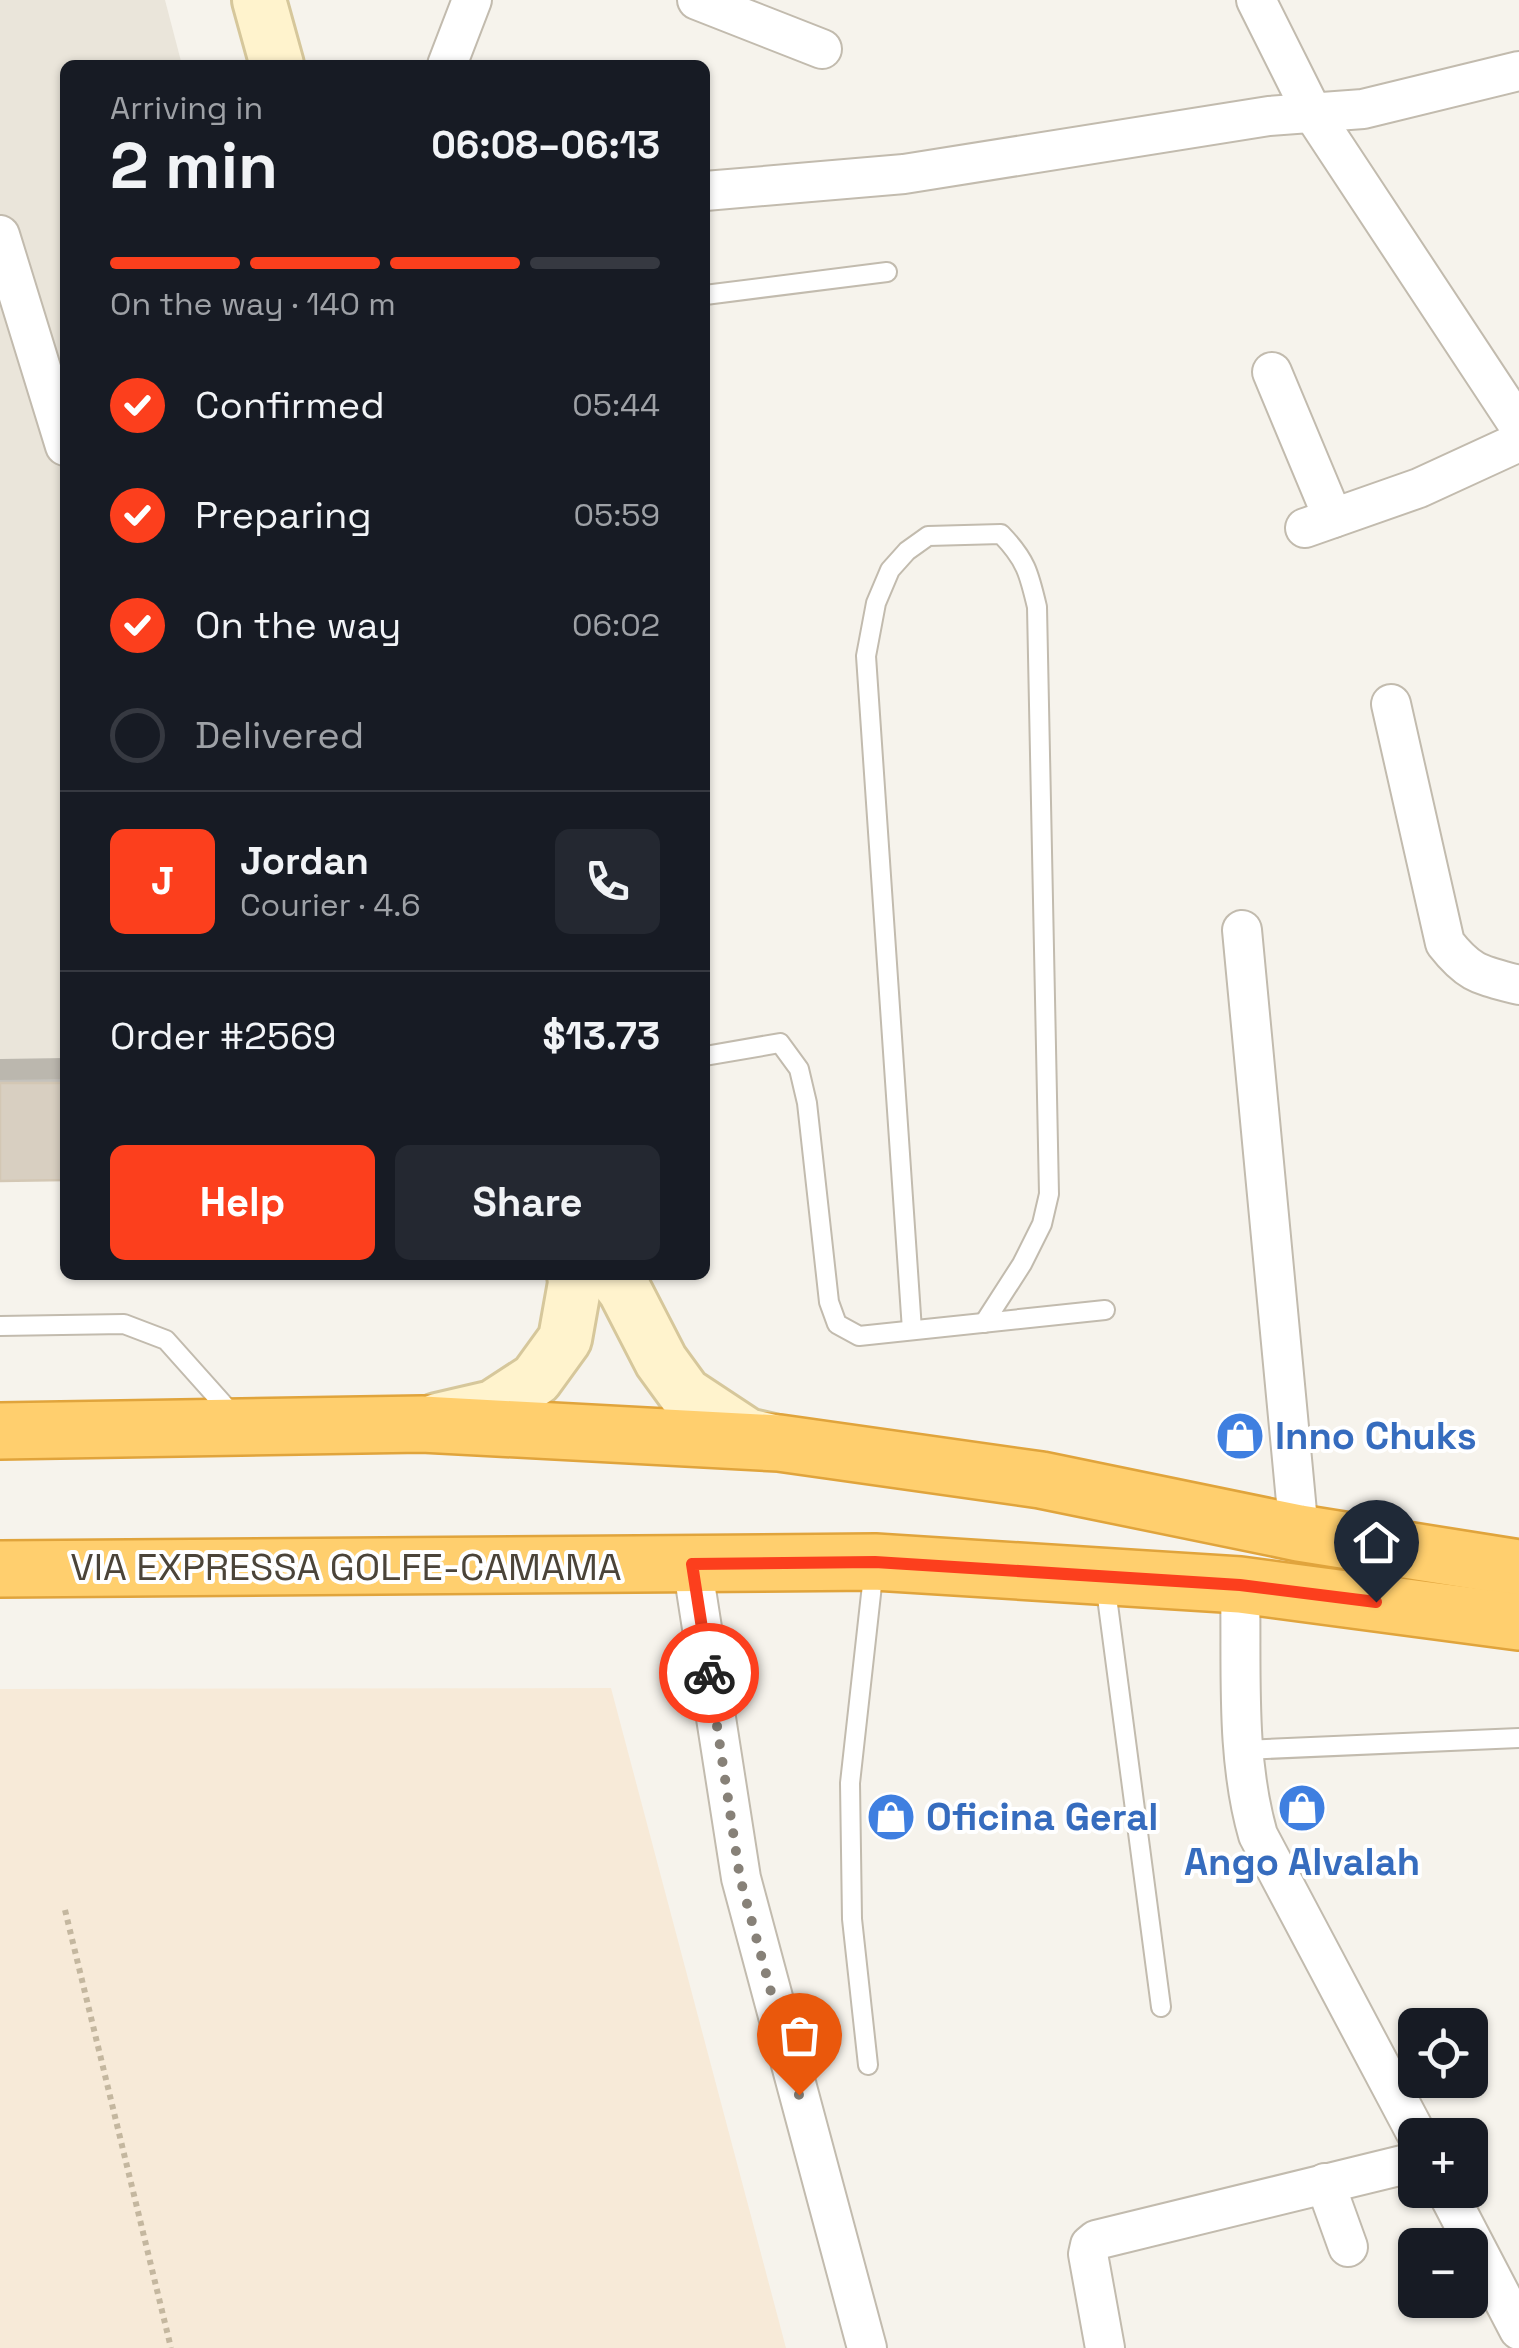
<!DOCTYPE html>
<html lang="en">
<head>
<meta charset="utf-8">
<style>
	body { margin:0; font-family:"Space Grotesk",sans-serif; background:#242831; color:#f1f3f6; height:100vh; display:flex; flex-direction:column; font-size:38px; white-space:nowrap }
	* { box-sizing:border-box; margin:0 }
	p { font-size:32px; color:#9ea1a6 }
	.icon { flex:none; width:55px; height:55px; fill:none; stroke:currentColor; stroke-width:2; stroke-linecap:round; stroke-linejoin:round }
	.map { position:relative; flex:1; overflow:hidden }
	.panel { position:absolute; left:60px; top:60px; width:650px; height:1220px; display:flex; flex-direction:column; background:#171b24; border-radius:15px; box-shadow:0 2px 8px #0004 }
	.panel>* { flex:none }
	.controls { position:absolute; left:1398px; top:2008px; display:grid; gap:20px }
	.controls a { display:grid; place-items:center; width:90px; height:90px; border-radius:15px; background:#171b24; box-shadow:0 2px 8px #0004; font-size:50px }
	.pin { position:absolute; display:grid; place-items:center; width:85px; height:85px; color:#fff; margin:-102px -42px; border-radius:50% 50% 50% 0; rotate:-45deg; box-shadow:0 0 10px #0007 }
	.pin .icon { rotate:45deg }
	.courier { position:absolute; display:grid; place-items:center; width:100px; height:100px; margin:-50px; border:8px solid #fc3f1d; border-radius:50%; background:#fff; color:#222; box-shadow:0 2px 12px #0007 }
	.headline em { font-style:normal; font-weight:700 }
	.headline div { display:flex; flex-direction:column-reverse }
	.headline { display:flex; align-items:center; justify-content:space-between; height:170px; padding:0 50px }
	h1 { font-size:65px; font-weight:700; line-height:75px }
	.bar { display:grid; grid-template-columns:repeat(4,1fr); gap:15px 10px; align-content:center; height:120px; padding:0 50px }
	.bar i { height:12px; border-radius:8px; background:#363941 }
	.bar .on { background:#fc3f1d }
	.bar p { grid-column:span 4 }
	.line { display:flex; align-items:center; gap:25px; padding:0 50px; border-top:2px solid #363941 }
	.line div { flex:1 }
	.round { display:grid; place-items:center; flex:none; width:105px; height:105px; border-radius:15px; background:#242831 }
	ol { padding:0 50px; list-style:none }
	li { display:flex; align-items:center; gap:30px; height:110px }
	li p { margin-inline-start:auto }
	li .icon { padding:10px; border-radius:50%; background:#fc3f1d; color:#fff; stroke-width:4 }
	li:last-child { color:#9ea1a6 }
	li i { width:55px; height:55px; border:5px solid #363941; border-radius:50% }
	.cta { display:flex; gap:20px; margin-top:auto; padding:20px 50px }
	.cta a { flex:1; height:115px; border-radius:15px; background:#fc3f1d; color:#fff; font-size:40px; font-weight:700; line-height:115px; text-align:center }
	.cta a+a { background:#242831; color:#f1f3f6 }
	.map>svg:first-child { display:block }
	.residential { fill:#eae5da }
	.commercial { fill:#f7ead8 }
	.shadow { fill:#0003 }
	.building { fill:#d8cfc1; stroke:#d3c7b4; stroke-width:2.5 }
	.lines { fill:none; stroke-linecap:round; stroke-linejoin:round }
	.lane-casing { stroke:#c2bbae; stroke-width:22 }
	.street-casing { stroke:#c2bbae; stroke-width:42 }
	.secondary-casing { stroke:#d6c79b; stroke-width:58 }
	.highway-casing { stroke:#e0a43c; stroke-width:60 }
	.path { stroke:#c4b79f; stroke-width:6; stroke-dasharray:5 5; stroke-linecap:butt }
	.lane { stroke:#fff; stroke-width:18 }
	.street { stroke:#fff; stroke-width:38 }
	.secondary { stroke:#fff3cd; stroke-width:52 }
	.highway { stroke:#ffcf6e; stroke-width:55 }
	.done { stroke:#878178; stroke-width:10; stroke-dasharray:0 18 }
	.route { stroke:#fc3f1d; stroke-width:12 }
	.labels { text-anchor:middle; stroke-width:8; stroke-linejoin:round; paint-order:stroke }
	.shop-label { font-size:38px; font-weight:bold; fill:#366cbe; stroke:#fff; text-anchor:start }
	.street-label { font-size:38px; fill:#4b4439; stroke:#fff }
</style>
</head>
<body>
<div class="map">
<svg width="1519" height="2348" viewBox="0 0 1519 2348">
	<rect width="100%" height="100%" fill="#f6f3ec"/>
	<path class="residential" d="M0 0H165L182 65H65V1079L0 1080Z"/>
	<path class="commercial" d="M611 1688 786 2348H0V1689Z"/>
	<path class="shadow" d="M65 1058V1178H0V1059Z"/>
	<path class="building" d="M0 1083H65V1180L0 1181Z"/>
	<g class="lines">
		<g class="lane-casing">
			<g id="lane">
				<path d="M705 295 887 272"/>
				<path d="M705 1056 780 1043 799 1069 807 1103 829 1302 837 1324 859 1336 1105 1310"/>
				<path d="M0 1326 124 1324 166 1340 233 1415"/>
				<path d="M912 1330 866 656 876 603 890 570 907 551 928 536 1001 534C1026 560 1029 573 1037 607L1049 1194 1042 1224 1022 1264 984 1323"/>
				<path d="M1105 1582 1161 2007"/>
				<path d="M1244 1750 1519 1738"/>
				<path d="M868 2065 852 1919 850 1783 874 1567"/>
			</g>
		</g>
		<g class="street-casing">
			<g id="street">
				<path d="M697 0 822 49"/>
				<path d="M1256 0 1312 112 1519 426"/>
				<path d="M447 65 472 0"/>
				<path d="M705 191 904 174 1269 116 1363 109 1519 71"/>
				<path d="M0 235 65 446"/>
				<path d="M1272 372 1333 518"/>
				<path d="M1305 528 1419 488 1519 442"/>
				<path d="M1391 704 1445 943C1470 975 1481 975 1519 985"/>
				<path d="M1242 930 1299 1533"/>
				<path d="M692 1564 741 1878 867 2348"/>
				<path d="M1240 1585C1242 1667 1235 1755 1258 1835L1417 2135"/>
				<path d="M1325 2183 1348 2247"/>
				<path d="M1446 2190 1519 2330"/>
				<path d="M1105 2348 1088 2254 1090 2245 1096 2240 1415 2162"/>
			</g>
		</g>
		<g class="secondary-casing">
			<g id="secondary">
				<path d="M259 0 277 65"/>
				<path d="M613 1275 625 1291 661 1361 685 1394 747 1435 773 1441"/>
				<path d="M437 1420 493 1407 536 1379 565 1339 575 1283 574 1275"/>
			</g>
		</g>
		<g class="highway-casing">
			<g id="highway">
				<path d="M0 1431 422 1424 779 1443 1041 1480 1299 1533 1519 1568"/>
				<path d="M0 1569 875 1562 1240 1585 1519 1622"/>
			</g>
		</g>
		<path class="path" d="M65 1910 171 2348"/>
		<use href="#lane" class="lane"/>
		<use href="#street" class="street"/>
		<use href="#secondary" class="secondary"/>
		<use href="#highway" class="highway"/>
	</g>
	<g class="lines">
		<path class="done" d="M709 1673 740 1878 799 2095"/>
		<path class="route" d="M709 1673 692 1564 875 1562 1240 1585 1376 1602"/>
	</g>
	<defs>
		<g id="shop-disc" transform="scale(2.5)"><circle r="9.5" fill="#3f7fe0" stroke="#fff"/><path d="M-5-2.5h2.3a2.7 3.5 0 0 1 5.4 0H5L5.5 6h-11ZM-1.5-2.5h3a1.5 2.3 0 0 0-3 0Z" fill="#fff"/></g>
	</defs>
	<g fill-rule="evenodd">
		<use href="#shop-disc" x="1240" y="1436"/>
		<use href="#shop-disc" x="1302" y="1808"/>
		<use href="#shop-disc" x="891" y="1817"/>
	</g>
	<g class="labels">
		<g class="shop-label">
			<text x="1275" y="1449">Inno Chuks</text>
			<text x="926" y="1830">Oficina Geral</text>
			<text x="1302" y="1875" text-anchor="middle">Ango Alvalah</text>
		</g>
		<g class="street-label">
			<text x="346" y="1580">VIA EXPRESSA GOLFE-CAMAMA</text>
		</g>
	</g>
</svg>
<div class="controls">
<a><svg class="icon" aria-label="locate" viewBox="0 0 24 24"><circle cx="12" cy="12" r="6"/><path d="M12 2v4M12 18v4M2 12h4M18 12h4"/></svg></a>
<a>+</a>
<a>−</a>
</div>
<div class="pin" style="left:799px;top:2095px;background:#ea580c"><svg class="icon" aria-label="bag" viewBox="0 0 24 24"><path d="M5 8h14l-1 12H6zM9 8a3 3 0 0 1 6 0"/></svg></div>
<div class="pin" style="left:1376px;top:1602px;background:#1f2937"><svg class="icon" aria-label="home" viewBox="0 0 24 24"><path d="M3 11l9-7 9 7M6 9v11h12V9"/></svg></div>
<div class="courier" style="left:709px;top:1673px"><svg class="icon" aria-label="bike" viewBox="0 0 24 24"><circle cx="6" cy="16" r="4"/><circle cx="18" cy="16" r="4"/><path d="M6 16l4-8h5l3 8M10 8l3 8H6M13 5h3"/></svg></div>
<section class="panel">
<div class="headline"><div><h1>2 min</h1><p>Arriving in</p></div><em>06:08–06:13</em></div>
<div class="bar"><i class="on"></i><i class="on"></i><i class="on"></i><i></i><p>On the way · 140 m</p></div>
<ol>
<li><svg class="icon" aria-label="check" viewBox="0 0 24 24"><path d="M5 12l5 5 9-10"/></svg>Confirmed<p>05:44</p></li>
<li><svg class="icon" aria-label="check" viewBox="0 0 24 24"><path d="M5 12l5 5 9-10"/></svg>Preparing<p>05:59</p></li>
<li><svg class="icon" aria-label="check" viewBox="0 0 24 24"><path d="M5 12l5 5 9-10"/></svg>On the way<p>06:02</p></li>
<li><i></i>Delivered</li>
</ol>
<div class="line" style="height:180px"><b class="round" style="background:#fc3f1d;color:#fff">J</b><div><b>Jordan</b><p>Courier · 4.6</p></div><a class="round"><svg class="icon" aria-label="phone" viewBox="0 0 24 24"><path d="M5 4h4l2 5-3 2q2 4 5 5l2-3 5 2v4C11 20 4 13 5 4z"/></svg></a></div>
<div class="line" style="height:130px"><div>Order #2569</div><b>$13.73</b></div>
<div class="cta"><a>Help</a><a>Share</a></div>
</section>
</div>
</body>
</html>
